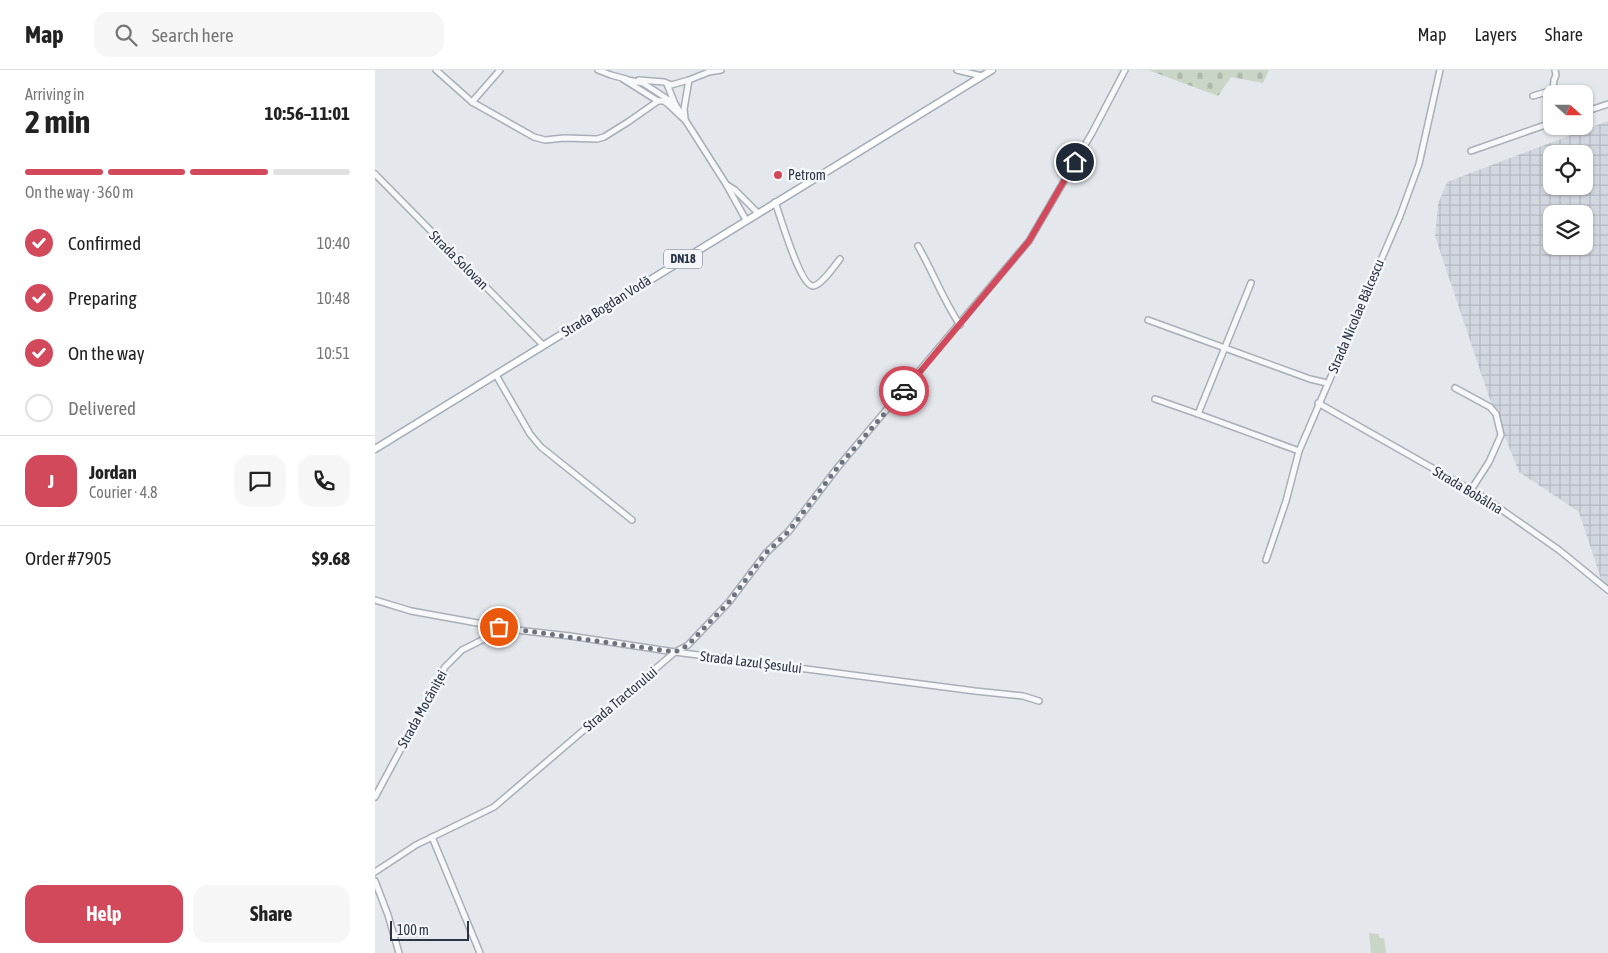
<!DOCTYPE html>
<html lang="en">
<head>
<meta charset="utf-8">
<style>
	body { margin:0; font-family:"Asap Condensed",sans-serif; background:#f6f6f6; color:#222; height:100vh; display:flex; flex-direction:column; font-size:19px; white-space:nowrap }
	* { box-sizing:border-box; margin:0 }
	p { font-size:16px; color:#767676 }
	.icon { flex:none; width:28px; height:28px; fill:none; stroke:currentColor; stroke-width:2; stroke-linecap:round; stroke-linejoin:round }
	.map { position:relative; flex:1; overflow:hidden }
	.panel { display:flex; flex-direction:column; background:#fff; width:375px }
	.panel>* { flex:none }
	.needle { width:32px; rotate:111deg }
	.buttons { position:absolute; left:1168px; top:15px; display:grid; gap:10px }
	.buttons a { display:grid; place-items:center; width:50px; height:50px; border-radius:10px; background:#fff; box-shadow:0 1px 4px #0004; font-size:25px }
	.scale { position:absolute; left:15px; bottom:12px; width:79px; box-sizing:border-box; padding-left:5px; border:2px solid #2b3445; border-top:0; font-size:14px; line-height:18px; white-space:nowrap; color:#2b3445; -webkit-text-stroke:4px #f4f6f9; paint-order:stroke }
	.pin { position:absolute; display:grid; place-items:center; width:42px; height:42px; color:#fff; margin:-21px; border:2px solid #fff; border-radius:50%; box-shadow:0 1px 5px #0007 }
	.courier { position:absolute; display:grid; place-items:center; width:50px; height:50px; margin:-25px; border:4px solid #d1495b; border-radius:50%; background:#fff; color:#222; box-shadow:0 1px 6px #0007 }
	.summary em { font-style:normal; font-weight:700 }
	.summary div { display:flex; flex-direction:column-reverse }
	.summary { display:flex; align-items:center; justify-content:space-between; height:85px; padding:0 25px }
	h1 { font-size:32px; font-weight:700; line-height:38px }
	.bar { display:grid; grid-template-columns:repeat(4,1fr); gap:8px 5px; align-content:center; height:60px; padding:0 25px }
	.bar i { height:6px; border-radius:4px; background:#e0e0e0 }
	.bar .selected { background:#d1495b }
	.bar p { grid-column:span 4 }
	.line { display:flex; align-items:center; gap:12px; padding:0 25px; border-top:1px solid #e0e0e0 }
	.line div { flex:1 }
	.round { display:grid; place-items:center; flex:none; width:52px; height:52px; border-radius:15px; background:#f6f6f6 }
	ol { padding:0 25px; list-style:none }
	li { display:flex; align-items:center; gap:15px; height:55px }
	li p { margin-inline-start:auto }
	li .icon { padding:5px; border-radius:50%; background:#d1495b; color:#fff; stroke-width:4 }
	li:last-child { color:#767676 }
	li i { width:28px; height:28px; border:2px solid #e0e0e0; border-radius:50% }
	.action { display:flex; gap:10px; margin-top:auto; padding:10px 25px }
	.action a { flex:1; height:58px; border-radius:15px; background:#d1495b; color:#fff; font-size:20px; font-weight:700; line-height:58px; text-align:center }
	.action a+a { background:#f6f6f6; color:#222 }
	header { display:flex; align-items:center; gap:30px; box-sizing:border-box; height:70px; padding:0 25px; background:#fff; border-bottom:1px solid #e0e0e0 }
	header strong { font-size:24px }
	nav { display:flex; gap:28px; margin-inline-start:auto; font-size:18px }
	.search { width:350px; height:45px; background:#f6f6f6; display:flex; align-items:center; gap:12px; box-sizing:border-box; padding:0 18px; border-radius:15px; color:#767676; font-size:19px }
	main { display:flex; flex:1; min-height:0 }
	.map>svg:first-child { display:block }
	.industrial { fill:url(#industrial-grid); fill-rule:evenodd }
	.cemetery { fill:url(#cemetery-stones) }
	.green { fill:#c9d6c5 }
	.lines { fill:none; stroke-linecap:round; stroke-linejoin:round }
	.minor-casing { stroke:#a9aeb7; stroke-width:8 }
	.major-casing { stroke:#a3abb8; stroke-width:9 }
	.minor { stroke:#f7f8fa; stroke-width:5 }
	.major { stroke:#fff; stroke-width:6 }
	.done { stroke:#6c737f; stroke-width:5; stroke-dasharray:0 9 }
	.route { stroke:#d1495b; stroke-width:6 }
	.poi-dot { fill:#d1495b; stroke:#f4f6f9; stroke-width:2 }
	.labels { text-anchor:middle; stroke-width:5; stroke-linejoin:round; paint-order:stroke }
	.shield { fill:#f4f6f9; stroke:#676e7b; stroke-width:1 }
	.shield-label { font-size:12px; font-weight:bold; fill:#2b3445 }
	.poi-label { font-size:14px; fill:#2b3445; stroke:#f4f6f9; text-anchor:start }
	.street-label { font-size:14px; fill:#2b3445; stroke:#f4f6f9 }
</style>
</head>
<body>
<header>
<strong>Map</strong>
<div class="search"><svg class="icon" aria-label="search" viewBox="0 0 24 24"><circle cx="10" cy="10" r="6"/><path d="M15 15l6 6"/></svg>Search here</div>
<nav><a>Map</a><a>Layers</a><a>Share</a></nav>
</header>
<main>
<section class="panel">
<div class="summary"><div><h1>2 min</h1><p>Arriving in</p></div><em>10:56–11:01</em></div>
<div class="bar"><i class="selected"></i><i class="selected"></i><i class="selected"></i><i></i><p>On the way · 360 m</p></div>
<ol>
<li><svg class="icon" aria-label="check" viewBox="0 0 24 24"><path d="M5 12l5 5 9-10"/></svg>Confirmed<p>10:40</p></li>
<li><svg class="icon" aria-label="check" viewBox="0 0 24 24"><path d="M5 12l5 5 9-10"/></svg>Preparing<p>10:48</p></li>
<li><svg class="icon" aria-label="check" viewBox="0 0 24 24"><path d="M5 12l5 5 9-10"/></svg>On the way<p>10:51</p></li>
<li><i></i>Delivered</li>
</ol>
<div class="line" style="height:90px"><b class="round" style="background:#d1495b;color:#fff">J</b><div><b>Jordan</b><p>Courier · 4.8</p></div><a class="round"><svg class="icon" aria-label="chat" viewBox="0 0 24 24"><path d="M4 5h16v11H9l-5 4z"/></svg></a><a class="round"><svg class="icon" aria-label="phone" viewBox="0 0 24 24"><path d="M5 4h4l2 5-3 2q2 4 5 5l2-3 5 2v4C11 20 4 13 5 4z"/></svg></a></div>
<div class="line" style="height:65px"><div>Order #7905</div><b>$9.68</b></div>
<div class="action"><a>Help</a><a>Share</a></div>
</section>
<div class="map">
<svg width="1233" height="883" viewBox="0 0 1233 883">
	<defs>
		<pattern id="industrial-grid" width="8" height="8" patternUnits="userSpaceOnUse" patternTransform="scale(1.25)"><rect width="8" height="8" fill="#d2d6de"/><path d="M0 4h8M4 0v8" fill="none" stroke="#b4b8c0"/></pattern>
		<pattern id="cemetery-stones" width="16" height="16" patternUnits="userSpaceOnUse" patternTransform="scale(1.25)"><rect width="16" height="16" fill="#c9d6c5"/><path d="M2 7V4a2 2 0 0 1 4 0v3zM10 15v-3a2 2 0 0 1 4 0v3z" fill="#adb8ab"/></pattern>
	</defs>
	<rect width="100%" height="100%" fill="#e4e7ec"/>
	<path class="industrial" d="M1233 51V516L1226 509 1204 442 1144 402 1113 324 1060 166 1063 134 1072 112ZM1176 84H1209V116H1176ZM1176 144H1209V176H1176Z"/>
	<path class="cemetery" d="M773 0H894L888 13 856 7 843 26Z"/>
	<path class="green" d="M994 863 1003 864 1005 868H1009L1011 883H996Z"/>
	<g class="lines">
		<g class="minor-casing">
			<g id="minor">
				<path d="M61 0 97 32 159 67 170 70 189 68 222 69 229 67 253 52 283 31"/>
				<path d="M223 0 236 5 251 9"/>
				<path d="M582 0 607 6"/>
				<path d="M264 10 289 12 296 15 314 10 334 2 346 0"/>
				<path d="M292 14 300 34"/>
				<path d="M1158 26 1178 20 1179 10 1181 5 1180 0"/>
				<path d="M97 32 125 0"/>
				<path d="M1209 42 1233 34"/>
				<path d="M310 48 309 39 314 10"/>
				<path d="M311 51 294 35 289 31H283L248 9 268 13 300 34 351 114 371 150"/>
				<path d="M1096 81 1176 53"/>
				<path d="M0 104 168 275"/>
				<path d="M352 115 360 120 383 143"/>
				<path d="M400 132C405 145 425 216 438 216 446 216 460 195 465 189"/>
				<path d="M543 176C558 202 568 230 585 255"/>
				<path d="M876 213 823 344 924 381"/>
				<path d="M773 250 935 309 952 313"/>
				<path d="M121 305 155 364 166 377 257 450"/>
				<path d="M1080 318 1115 337 1121 344 1126 365 1114 392 1096 420"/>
				<path d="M780 329 823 344"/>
				<path d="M943 333 1110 428 1184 480 1233 520"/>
				<path d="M891 490 911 431 924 381 1025 146 1044 94 1065 0"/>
				<path d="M0 530 36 541 141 560 195 566 300 582 600 621 648 626 664 631"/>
				<path d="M0 727 70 597 87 580 107 570 141 560"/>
				<path d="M57 767 105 883"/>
				<path d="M0 802 41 775 119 737 300 582 313 575 354 532 391 483 414 461 463 397 654 171 717 63 750 0"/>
				<path d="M0 811 13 845 24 883"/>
			</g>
		</g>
		<g class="major-casing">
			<path id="major" d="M0 379 617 0"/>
		</g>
		<use href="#minor" class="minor"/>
		<use href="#major" class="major"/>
	</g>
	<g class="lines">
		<path class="done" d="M124 557 300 582 313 575 354 532 391 483 414 461 463 397 529 321"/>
		<path class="route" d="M529 321 654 171 700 92"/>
	</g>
	<circle class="poi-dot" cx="403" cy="105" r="5"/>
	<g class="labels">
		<rect class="shield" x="289" y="179.5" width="38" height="19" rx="4"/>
		<g class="shield-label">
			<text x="308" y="193">DN18</text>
		</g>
		<g class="poi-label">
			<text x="413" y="110">Petrom</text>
		</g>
		<g class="street-label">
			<text transform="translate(84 190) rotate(45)" y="5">Strada Solovan</text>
			<text transform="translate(231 236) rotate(-32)" y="5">Strada Bogdan Vodă</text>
			<text transform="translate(981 246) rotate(-67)" y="5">Strada Nicolae Bălcescu</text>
			<text transform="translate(1093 420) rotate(31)" y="5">Strada Bobâlna</text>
			<text transform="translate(376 592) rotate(7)" y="5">Strada Lazul Șesului</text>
			<text transform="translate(245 629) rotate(-40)" y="5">Strada Tractorului</text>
			<text transform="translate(47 639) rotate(-61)" y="5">Strada Mocăniței</text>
		</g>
	</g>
</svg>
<div class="buttons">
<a><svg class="needle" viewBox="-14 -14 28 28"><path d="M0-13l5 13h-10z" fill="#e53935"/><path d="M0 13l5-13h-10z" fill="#767676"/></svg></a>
<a><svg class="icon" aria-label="locate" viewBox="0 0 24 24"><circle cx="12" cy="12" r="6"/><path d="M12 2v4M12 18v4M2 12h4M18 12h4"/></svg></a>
<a><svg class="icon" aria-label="layers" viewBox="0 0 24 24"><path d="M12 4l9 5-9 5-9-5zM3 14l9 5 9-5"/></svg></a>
</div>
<div class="scale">100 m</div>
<div class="pin" style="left:124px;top:557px;background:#ea580c"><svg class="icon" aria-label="bag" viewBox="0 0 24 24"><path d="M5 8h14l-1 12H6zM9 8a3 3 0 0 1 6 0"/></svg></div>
<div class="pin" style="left:700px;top:92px;background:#1f2937"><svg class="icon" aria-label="home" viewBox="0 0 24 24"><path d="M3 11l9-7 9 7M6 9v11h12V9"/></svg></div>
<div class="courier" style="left:529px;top:321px"><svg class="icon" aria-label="car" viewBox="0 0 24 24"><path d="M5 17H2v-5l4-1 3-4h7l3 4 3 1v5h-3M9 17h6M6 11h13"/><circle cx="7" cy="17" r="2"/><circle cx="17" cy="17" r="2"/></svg></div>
</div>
</main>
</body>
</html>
